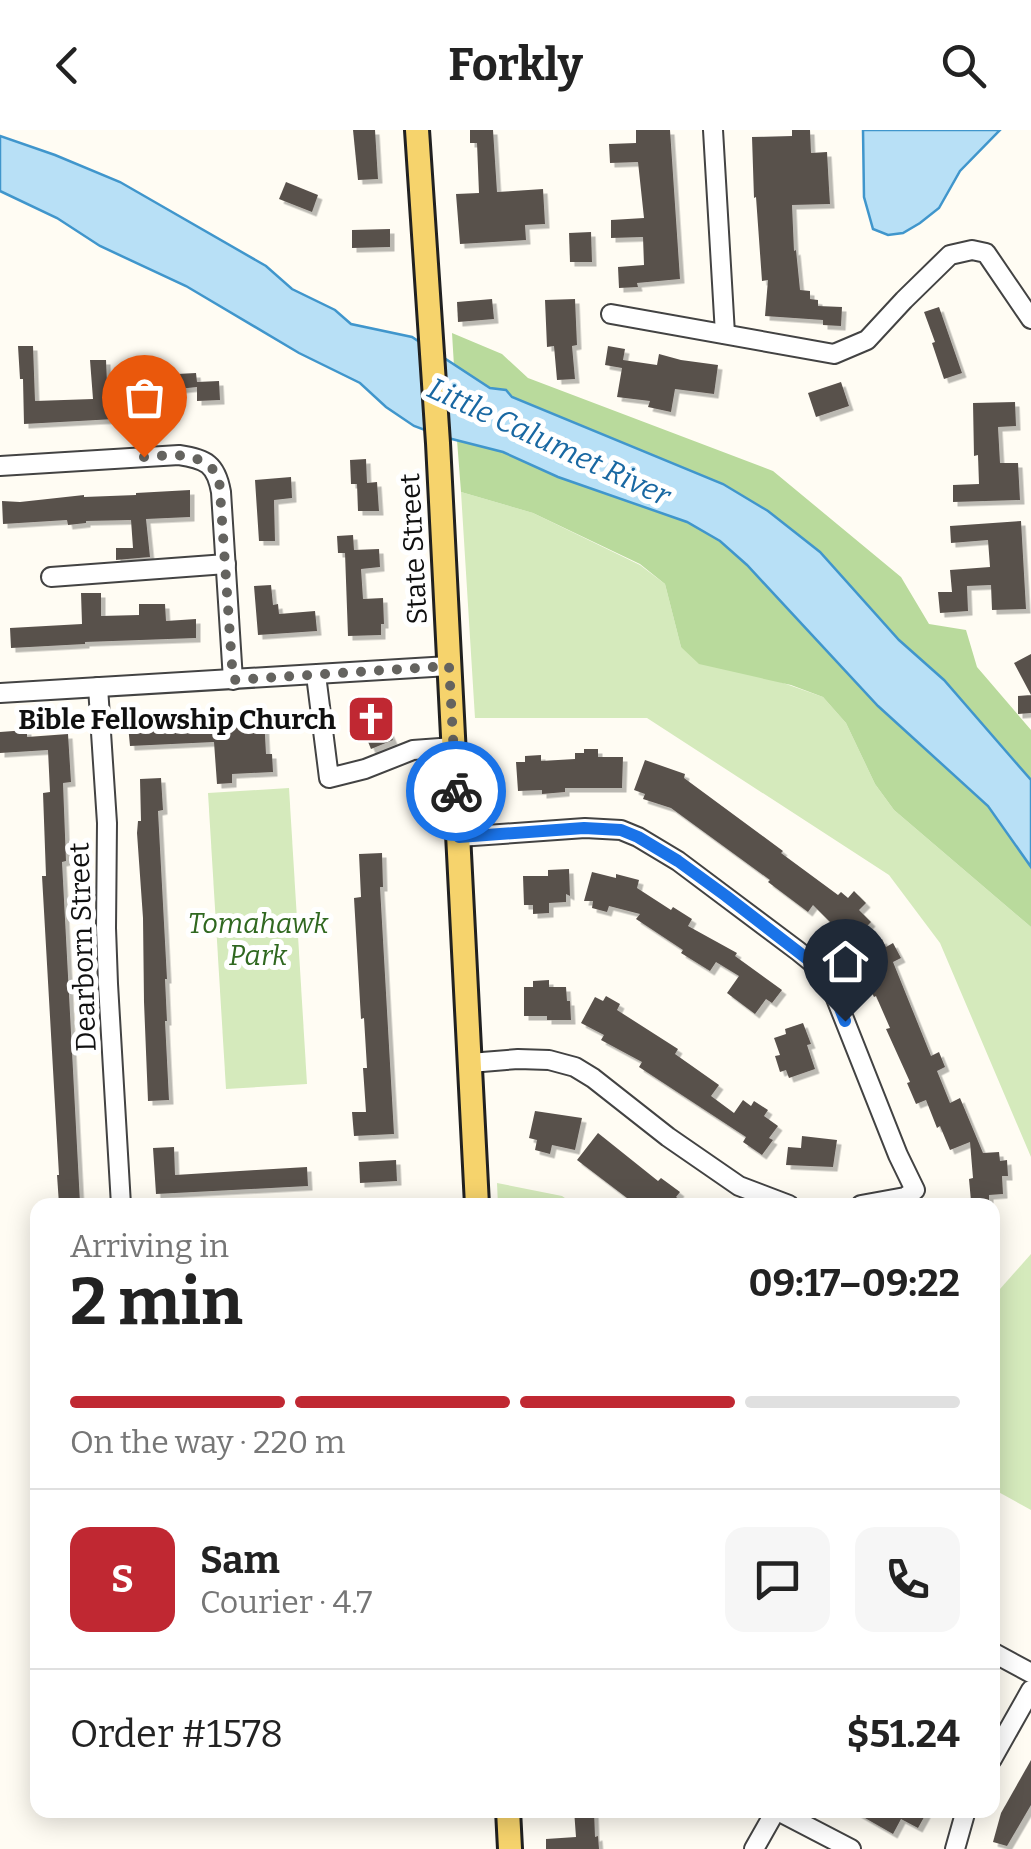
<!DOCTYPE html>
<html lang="en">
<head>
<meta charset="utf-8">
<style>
	body { margin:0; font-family:Bitter,serif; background:#f6f6f6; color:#222; height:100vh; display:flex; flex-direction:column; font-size:38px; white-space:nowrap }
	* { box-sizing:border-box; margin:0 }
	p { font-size:32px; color:#767676 }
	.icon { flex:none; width:55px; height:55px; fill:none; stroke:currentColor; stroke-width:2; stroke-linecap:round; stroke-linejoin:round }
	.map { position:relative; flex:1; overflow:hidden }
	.drawer { position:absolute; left:30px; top:1068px; width:970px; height:620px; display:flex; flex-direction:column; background:#fff; border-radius:20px; box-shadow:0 5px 25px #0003 }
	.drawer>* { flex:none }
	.pin { position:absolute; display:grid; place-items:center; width:85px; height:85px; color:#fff; margin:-102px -42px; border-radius:50% 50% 50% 0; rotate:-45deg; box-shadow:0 0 10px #0007 }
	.pin .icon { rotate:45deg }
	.courier { position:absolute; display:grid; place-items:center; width:100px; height:100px; margin:-50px; border:8px solid #1a73e8; border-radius:50%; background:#fff; color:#222; box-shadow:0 2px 12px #0007 }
	.overview em { font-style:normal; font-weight:700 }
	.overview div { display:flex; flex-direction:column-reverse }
	.overview { display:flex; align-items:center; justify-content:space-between; height:170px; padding:0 40px }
	h1 { font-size:65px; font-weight:700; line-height:75px }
	.bar { display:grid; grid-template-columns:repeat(4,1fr); gap:15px 10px; align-content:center; height:120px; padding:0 40px }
	.bar i { height:12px; border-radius:8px; background:#e0e0e0 }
	.bar .on { background:#c02832 }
	.bar p { grid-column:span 4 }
	.line { display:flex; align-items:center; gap:25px; padding:0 40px; border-top:2px solid #e0e0e0 }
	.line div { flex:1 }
	.round { display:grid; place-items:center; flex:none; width:105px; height:105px; border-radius:20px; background:#f6f6f6 }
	header { display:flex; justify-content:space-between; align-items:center; height:130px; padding:0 40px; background:#fff; font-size:45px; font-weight:700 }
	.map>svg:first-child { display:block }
	.green { fill:#d5eabc }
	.forest { fill:#b9da9c }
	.water { fill:#b8e0f6; stroke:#4096cc; stroke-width:2.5 }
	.building { fill:#59514c; filter:url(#shadow) }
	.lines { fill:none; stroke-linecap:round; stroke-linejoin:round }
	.minor-casing { stroke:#434343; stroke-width:22 }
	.major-casing { stroke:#212121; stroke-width:28 }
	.minor { stroke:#fff; stroke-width:18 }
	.major { stroke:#f6d36c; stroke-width:22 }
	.done { stroke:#64635f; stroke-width:10; stroke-dasharray:0 18 }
	.route { stroke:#1a73e8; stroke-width:12 }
	.labels { text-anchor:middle; stroke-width:10; stroke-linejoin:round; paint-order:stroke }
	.street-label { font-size:28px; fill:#101010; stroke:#fff }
	.poi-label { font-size:28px; font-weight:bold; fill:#101010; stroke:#fff; text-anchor:end }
	.park-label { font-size:28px; font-style:italic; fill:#306820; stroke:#fff }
	.water-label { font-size:30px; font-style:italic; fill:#1968a2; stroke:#fff }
</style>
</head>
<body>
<header><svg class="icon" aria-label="back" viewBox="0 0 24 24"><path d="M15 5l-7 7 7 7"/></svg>Forkly<svg class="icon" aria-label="search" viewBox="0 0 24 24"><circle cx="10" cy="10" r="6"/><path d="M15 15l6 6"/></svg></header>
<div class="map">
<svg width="1031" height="1719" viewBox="0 0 1031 1719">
	<defs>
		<filter id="shadow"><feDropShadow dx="4.5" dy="4.5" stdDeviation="0" flood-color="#0004"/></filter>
	</defs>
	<rect width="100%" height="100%" fill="#fffcf3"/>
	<g class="green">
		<path d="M461 362 533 383 640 435 665 454 681 517 823 567 846 593 875 654 894 680 1031 797V1027L940 813 889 745 647 588H475Z"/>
		<path d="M289 658 307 954 226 959 208 663Z"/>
		<path d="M497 1053 562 1066 575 1075H498Z"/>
		<path d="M1031 1124V1380L993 1359 992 1168Z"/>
	</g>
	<g class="forest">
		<path d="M452 203 502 224 528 248 773 341 901 447 929 494 966 500 977 537 1031 600V649L944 550 899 510 820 422 768 381 723 354 490 258 454 236Z"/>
		<path d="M457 310 503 322 558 347 687 392 720 411 747 435 878 576 988 676 1031 737V797L894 680 875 654 846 593 823 567 791 555 699 534 681 517 665 454 640 434 533 383 461 362Z"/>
	</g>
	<g class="water">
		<path d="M863 0H1000L960 41 939 78 920 93 903 103 888 105 873 99 864 67Z"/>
		<path d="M0 6 55 25 120 52 266 136 292 159 335 180 351 194 412 207 490 258 506 260 512 267 723 354 768 381 820 422 899 510 944 550 1031 650V737L988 676 878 576 747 435 720 411 687 392 558 347 503 322 444 307 414 296 386 277 360 253 299 223 186 156 100 116 57 88 0 61Z"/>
	</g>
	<g class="building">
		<path d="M353 0H375L378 49 358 50Z"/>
		<path d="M470 0H493L497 62 543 59 545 94 525 95 526 110 460 114 456 64 479 63 477 13H470Z"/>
		<path d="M636 0H670L680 149 637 153 638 157 619 158 618 137 644 135 643 107 611 108V90L644 88 638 32 610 33 609 14 636 13Z"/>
		<path d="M792 0H810L811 23 827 22 829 58 830 74 792 75 794 121 796 120 800 160 810 161V169L818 170V176L842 177 841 196 823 195V190L765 186 768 150 762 151 756 67 754 68 752 7 792 6Z"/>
		<path d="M286 52 318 65 312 82 279 69Z"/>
		<path d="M390 99V117L352 118V100Z"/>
		<path d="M591 102 592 132H570L569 103Z"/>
		<path d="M492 169 494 189 458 192 457 172Z"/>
		<path d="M575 169 577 215 572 216 575 249 557 250 554 216 547 217 545 170Z"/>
		<path d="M939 177 962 243 944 249 932 213 935 212 924 182Z"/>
		<path d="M18 216H33L35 271 93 269 90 230H106L107 253 113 252V256L151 253 153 284 115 287V289L24 294 23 249H20Z"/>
		<path d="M608 216 625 219 623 230 657 235 659 224 681 230 718 235 714 264 675 259 671 282 648 277 650 271 617 267 622 238 605 235Z"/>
		<path d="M196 243 197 252 219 251 220 270 197 271V257L178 259 177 244Z"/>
		<path d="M841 252 849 276 816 287 808 263Z"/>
		<path d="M1015 272 1016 296 998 297 1000 333H1018L1020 370 953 372V355L979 354 978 325 974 326 973 273Z"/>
		<path d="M366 329 367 353 377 352 379 381H358L357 354H351L350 330Z"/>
		<path d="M291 347 292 368 274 370 275 411H259L255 350Z"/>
		<path d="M190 360V387L146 389 150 427 116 430V418H133L131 390 86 391V393L68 395 67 390 3 394 2 371 20 372 84 365V367L136 365V363Z"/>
		<path d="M1021 391 1026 479 992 480 991 455 967 456 968 481 940 483 938 462H952L950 440 990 437 988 410 951 413 950 396Z"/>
		<path d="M353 405 354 420 379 419 380 437 361 439 363 469 383 468 384 494H381V505L348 506 345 423H338L337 406Z"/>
		<path d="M271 455 273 475 278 474 279 484 315 481 317 501 258 505 254 456Z"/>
		<path d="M81 463H101V486L139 485V474H165L166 491 196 489V508L85 512V514L11 518 10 498 82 494Z"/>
		<path d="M1031 524V583L1018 584V566L1031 565 1014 533Z"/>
		<path d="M376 571 393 610 371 619 355 580Z"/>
		<path d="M264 587 266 624H272L273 642 232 644V653L217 654 214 612 130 616 128 595Z"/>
		<path d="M27 600V607L68 604 71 652 63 653 66 731 62 732 80 1073 59 1074 57 1045H59L42 746H46L43 663 50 662 48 620 0 623V602Z"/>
		<path d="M584 619H598V627H623L622 658H565V662L542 664V660L518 661 516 632H525V626L541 625V631L575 629V623H584Z"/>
		<path d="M645 630 685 644 684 648 783 721 781 723 838 765 841 762 848 768 854 761 866 773 859 780 871 792 848 816 834 802 837 799 813 775 808 782 768 752 770 750 671 678 643 669 645 664 634 660Z"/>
		<path d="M161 648 163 680 158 681 167 849H165L167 891H165L169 970 148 971 144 872 143 788 137 703 138 691H141L140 649Z"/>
		<path d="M382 723 383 757H380L394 1004 354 1006 352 982H366L363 938H367L364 888 361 889 354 768 361 767 359 724Z"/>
		<path d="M569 739 570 766 566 764V772L549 773V783L533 784V775H524L523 746H548V740Z"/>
		<path d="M592 742 616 748V744L639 750 637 758 671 780 673 777 692 789 688 796 737 823 735 826 782 860 772 873 766 869 755 884 727 863 739 846 716 832 710 841 681 823 683 820 636 789 640 784 609 776 607 782 592 778 593 771H584Z"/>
		<path d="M882 809 886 817 893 813 901 828 893 832 931 926 939 922 945 937 937 941 950 973 960 968 983 1023 999 1022 1000 1031 1007 1030 1008 1046H1002L1003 1064 989 1065V1070L971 1071 969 1049 973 1048 970 1012 950 1020 940 996 937 998 926 970 916 974 907 953 910 952 886 899 890 898 876 866 874 867 864 847 867 845 856 822Z"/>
		<path d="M549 850V857H566L567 871H570L571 890H547V886H524V857H533V851Z"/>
		<path d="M606 866 620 874 617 880 678 919 675 924 719 955 711 966 734 983 743 970 751 976 754 971 768 980 764 986 778 996 769 1008 773 1010 762 1025 743 1012 746 1007 639 937 642 932 601 910 604 905 581 893 595 867 603 871Z"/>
		<path d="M803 893 811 914 807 915 815 939 789 948 786 940 780 942 775 926 780 925 774 908 786 904 785 899Z"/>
		<path d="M535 981 582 988 575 1020 552 1015 550 1024 535 1020 537 1010 529 1008Z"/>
		<path d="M598 1003 658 1051 661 1048 680 1062 676 1067 688 1075H622L627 1068 577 1030Z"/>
		<path d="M802 1006 837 1010 833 1037 786 1035 788 1017 801 1018Z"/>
		<path d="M174 1017 175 1045 307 1037 308 1056 156 1064 153 1018Z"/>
		<path d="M396 1030 397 1051 360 1053 359 1032Z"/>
		<path d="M1031 1630V1675L1007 1716 993 1712 1001 1683Z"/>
		<path d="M574 1680H594L595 1707 598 1706 599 1719H546V1709L576 1707Z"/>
		<path d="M851 1680H928L918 1698 901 1689 893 1704Z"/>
	</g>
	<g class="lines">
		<g class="minor-casing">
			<g id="minor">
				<path d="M713 0 725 204"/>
				<path d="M611 184 834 224 867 210 904 170 950 125 972 120 986 123 1031 189"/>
				<path d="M0 336 179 325C206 329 216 334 221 362L233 550"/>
				<path d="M51 447 226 434"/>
				<path d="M316 545 329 648 365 639 413 620 454 617"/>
				<path d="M98 557 107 693 106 798 108 854 121 1075"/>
				<path d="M0 563 449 536"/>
				<path d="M459 707 585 698 621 700 638 707 678 731 798 821 819 838 833 861 898 1025 915 1060 905 1067 861 1075"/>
				<path d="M470 933 518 929 549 930 575 937 593 948 668 1007 739 1056 789 1075"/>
				<path d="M992 1522 1031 1543"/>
				<path d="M992 1629 1031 1560"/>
				<path d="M776 1680 851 1719"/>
				<path d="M754 1719 776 1680"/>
				<path d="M955 1719 966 1680"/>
			</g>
		</g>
		<g class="major-casing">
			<g id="major">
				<path d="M417 0 438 313 477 1075"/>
				<path d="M508 1680 510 1719"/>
			</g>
		</g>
		<use href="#minor" class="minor"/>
		<use href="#major" class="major"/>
	</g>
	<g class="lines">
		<path class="done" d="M144 327C172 325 201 320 219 347L233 550 449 536 456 661"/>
		<path class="route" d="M456 661 459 707 584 698 621 700 638 707 678 731 726 766 819 838 833 861 845 891"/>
	</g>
	<defs>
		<g id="church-square" transform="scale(2.5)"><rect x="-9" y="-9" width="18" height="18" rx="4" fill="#c02832" stroke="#fff"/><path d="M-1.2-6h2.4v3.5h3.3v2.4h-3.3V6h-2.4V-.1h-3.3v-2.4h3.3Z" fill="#fff"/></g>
	</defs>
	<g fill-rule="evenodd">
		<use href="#church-square" x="371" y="589"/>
	</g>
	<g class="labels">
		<g class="street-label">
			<text transform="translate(413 419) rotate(-93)" y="10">State Street</text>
			<text transform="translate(82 817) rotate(-92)" y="10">Dearborn Street</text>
		</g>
		<g class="poi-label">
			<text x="336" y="599">Bible Fellowship Church</text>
		</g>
		<g class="park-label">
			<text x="258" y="803">Tomahawk<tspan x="258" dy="32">Park</tspan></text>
		</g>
		<g class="water-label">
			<text transform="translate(549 312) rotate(25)" y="10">Little Calumet River</text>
		</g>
	</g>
</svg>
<div class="pin" style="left:144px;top:327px;background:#ea580c"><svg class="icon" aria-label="bag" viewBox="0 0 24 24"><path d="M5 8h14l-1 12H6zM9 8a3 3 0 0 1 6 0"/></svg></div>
<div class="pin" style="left:845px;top:891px;background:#1f2937"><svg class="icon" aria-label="home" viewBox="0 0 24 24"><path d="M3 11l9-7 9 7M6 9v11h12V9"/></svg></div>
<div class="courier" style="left:456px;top:661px"><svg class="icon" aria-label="bike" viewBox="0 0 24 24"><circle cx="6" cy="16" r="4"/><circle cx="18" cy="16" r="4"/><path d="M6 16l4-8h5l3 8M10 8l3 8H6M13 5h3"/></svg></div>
<section class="drawer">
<div class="overview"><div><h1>2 min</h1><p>Arriving in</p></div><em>09:17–09:22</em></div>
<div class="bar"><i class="on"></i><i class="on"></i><i class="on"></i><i></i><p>On the way · 220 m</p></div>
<div class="line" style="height:180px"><b class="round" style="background:#c02832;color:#fff">S</b><div><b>Sam</b><p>Courier · 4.7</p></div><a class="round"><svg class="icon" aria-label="chat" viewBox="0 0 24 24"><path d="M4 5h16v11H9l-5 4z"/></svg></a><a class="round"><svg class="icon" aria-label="phone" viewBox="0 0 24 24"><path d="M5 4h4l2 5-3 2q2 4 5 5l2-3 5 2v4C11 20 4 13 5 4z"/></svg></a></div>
<div class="line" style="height:130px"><div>Order #1578</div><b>$51.24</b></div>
</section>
</div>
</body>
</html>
